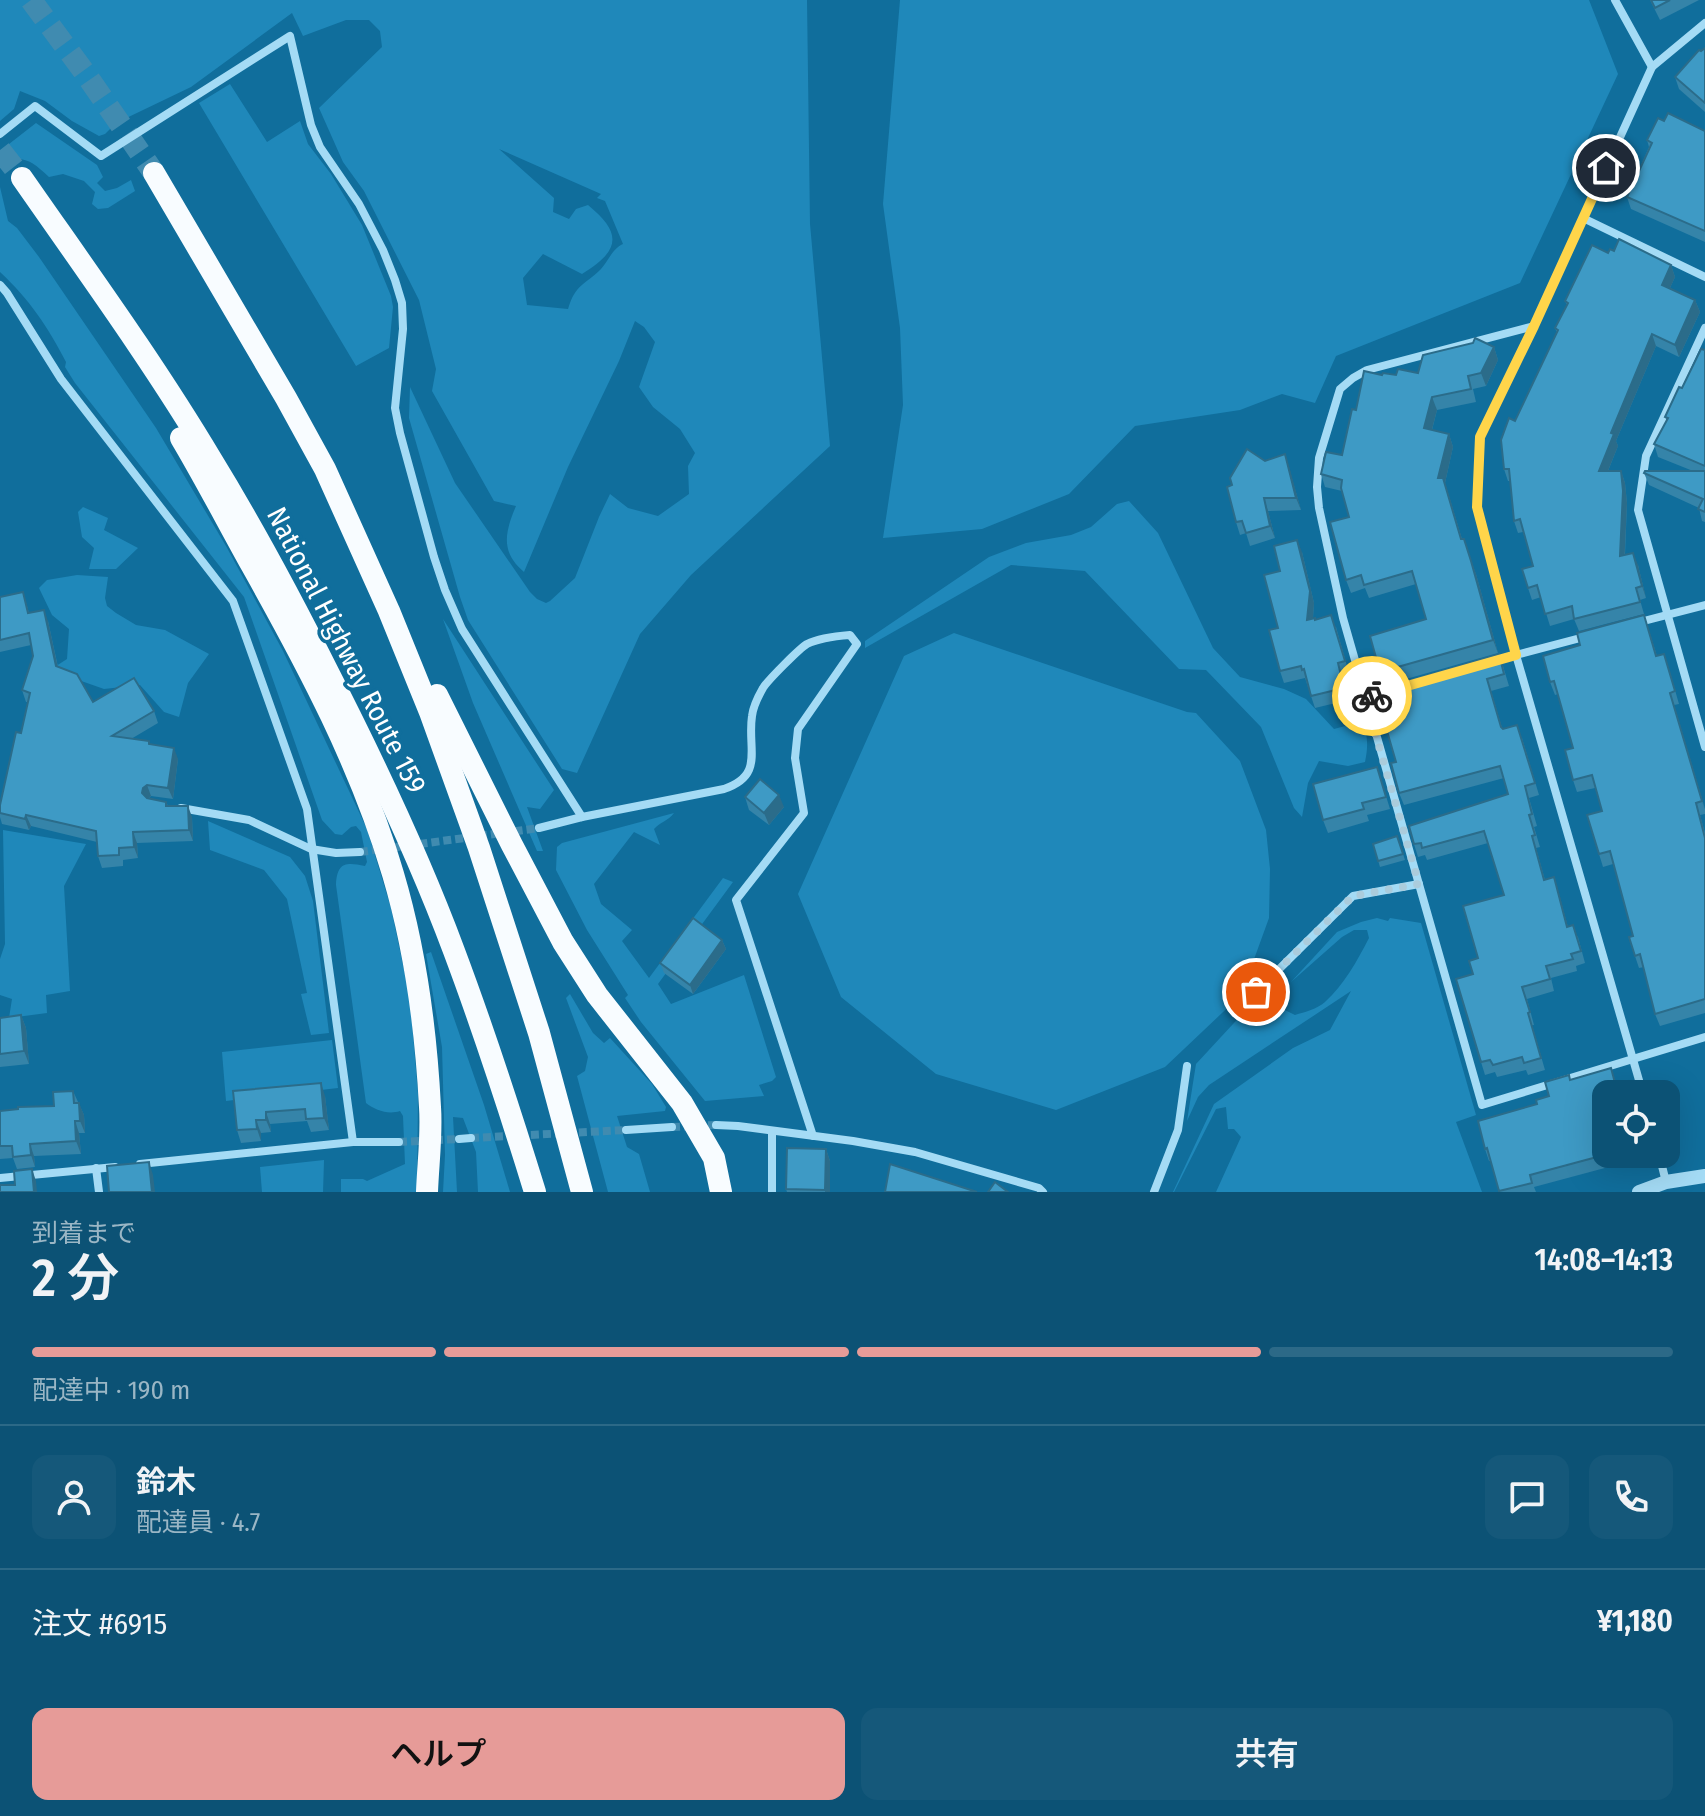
<!DOCTYPE html>
<html lang="ja">
<head>
<meta charset="utf-8">
<style>
	body { margin:0; font-family:"Fira Sans Condensed","Noto Sans JP",sans-serif; background:#15587a; color:#f1f3f6; height:100vh; display:flex; flex-direction:column; font-size:30px; white-space:nowrap }
	* { box-sizing:border-box; margin:0 }
	p { font-size:26px; color:#9ab6c5 }
	.icon { flex:none; width:44px; height:44px; fill:none; stroke:currentColor; stroke-width:2; stroke-linecap:round; stroke-linejoin:round }
	.map { position:relative; height:1192px; overflow:hidden }
	.details { display:flex; flex-direction:column; background:#0c5275; flex:1 }
	.details>* { flex:none }
	.fabs { position:absolute; left:1592px; top:1080px; display:grid; gap:16px }
	.fabs a { display:grid; place-items:center; width:88px; height:88px; border-radius:16px; background:#0c5275; box-shadow:0 8px 32px #0002; font-size:40px }
	.pin { position:absolute; display:grid; place-items:center; width:68px; height:68px; color:#fff; margin:-34px; border:4px solid #fff; border-radius:50%; box-shadow:0 2px 8px #0007 }
	.courier { position:absolute; display:grid; place-items:center; width:80px; height:80px; margin:-40px; border:6px solid #ffd54a; border-radius:50%; background:#fff; color:#222; box-shadow:0 2px 10px #0007 }
	.head em { font-style:normal; font-weight:600 }
	.head div { display:flex; flex-direction:column-reverse }
	.head { display:flex; align-items:center; justify-content:space-between; height:136px; padding:0 32px }
	h1 { font-size:52px; font-weight:600; line-height:60px }
	.bar { display:grid; grid-template-columns:repeat(4,1fr); gap:12px 8px; align-content:center; height:96px; padding:0 32px }
	.bar i { height:10px; border-radius:6px; background:#2c6987 }
	.bar .active { background:#e69b98 }
	.bar p { grid-column:span 4 }
	.line { display:flex; align-items:center; gap:20px; padding:0 32px; border-top:2px solid #2c6987 }
	.line div { flex:1 }
	.round { display:grid; place-items:center; flex:none; width:84px; height:84px; border-radius:16px; background:#15587a }
	.cta { display:flex; gap:16px; margin-top:auto; padding:16px 32px }
	.cta a { flex:1; height:92px; border-radius:16px; background:#e69b98; color:#111; font-size:32px; font-weight:600; line-height:92px; text-align:center }
	.cta a+a { background:#15587a; color:#f1f3f6 }
	.map>svg:first-child { display:block }
	.green { fill:#1f88ba; fill-rule:evenodd }
	.lines { fill:none; stroke-linecap:round; stroke-linejoin:round }
	.minor-tunnel { stroke:#408bb0; stroke-width:8; stroke-dasharray:8 4; stroke-linecap:butt }
	.trunk-tunnel { stroke:#408bb0; stroke-width:22; stroke-dasharray:22 11; stroke-linecap:butt }
	.minor { stroke:#a4dbf5; stroke-width:8 }
	.tertiary { stroke:#a4dbf5; stroke-width:14 }
	.trunk { stroke:#f8fcff; stroke-width:22 }
	.wall { fill:#3584a9 }
	.shaded-wall { fill:#2b6c8a }
	.building { fill:#3e9ac5; stroke:#2b6c8a; stroke-width:2 }
	.done { stroke:#abccdc; stroke-width:8; stroke-dasharray:0 14.4 }
	.route { stroke:#ffd54a; stroke-width:10 }
	.labels { text-anchor:middle; stroke-width:7; stroke-linejoin:round; paint-order:stroke }
	.street-label { font-size:28px; fill:#fff; stroke:#106e9c }
</style>
</head>
<body>
<div class="map">
<svg width="1705" height="1192" viewBox="0 0 1705 1192">
	<rect width="100%" height="100%" fill="#106e9c"/>
	<g class="green">
		<path d="M0 0H807L810 224 830 446 691 575 640 634 577 773 562 769 468 620 460 597 409 418 410 387 455 483 530 592 537 599 546 603 550 601 575 578 599 517 610 494 628 508 658 516 689 494 688 466 695 453 680 429 653 407 639 387 655 342 644 327 635 321 619 361 568 467 524 572C500 552 505 532 516 506L494 501 432 391 436 369 419 300 364 191 343 162 319 108 382 47 380 31 369 20H346L303 36 292 13 191 87 116 123 105 134 99 136 72 121 45 101 20 91 14 109 0 121ZM499 149 601 194 597 198 605 201 623 244C612 249 609 260 601 269 584 286 576 283 568 309L527 305 523 278 543 254 582 274C621 250 622 233 588 205L576 209 569 219 553 212 554 198Z"/>
		<path d="M900 0H1589L1618 74 1520 283 1336 356 1315 403 1282 394 1240 410 1135 426 1069 494 982 529 883 538 903 405 900 328 883 204Z"/>
		<path d="M230 84 267 142 300 121 308 144 331 174 362 225 391 296 393 307 389 348 356 366 199 103Z"/>
		<path d="M36 123 97 165 103 177 97 183 105 191 117 188 131 180 135 191 108 208 98 209 92 204 95 192 84 181 63 174 49 177C31 160 24 155 0 162V151Z"/>
		<path d="M0 187 8 221 17 228 39 257 156 428 226 546 283 651 367 829 391 908 410 998 418 1094 417 1192H341V1179H363L367 1181 405 1164 403 1116 400 1111C388 1115 375 1110 366 1103L336 885C337 862 346 862 365 866L367 862 361 832 356 826 351 827 342 835 335 834 322 820 244 597 75 383 65 367 66 362C48 327 29 299 0 272Z"/>
		<path d="M1129 501 1158 533 1213 648 1240 677 1284 689 1306 699 1334 729 1360 722C1369 732 1368 748 1365 762L1348 766 1319 761 1308 783 1302 817 1294 808 1261 727 1206 670 1179 669 1085 571 1011 565 865 648V641L989 557 1026 543 1071 535 1091 527 1117 504Z"/>
		<path d="M83 507 108 518 104 530 138 548 116 569H89L94 548 82 537 78 512Z"/>
		<path d="M77 575 108 577 105 598 107 606 116 613 136 625 165 630 209 654 188 683 179 717 164 712 140 685 104 689 50 670 67 659 69 629 52 615 39 588 47 580Z"/>
		<path d="M443 619 554 790 540 809 527 807 543 851H537L473 703Z"/>
		<path d="M954 633 1187 712 1196 713 1240 761 1266 830 1270 869 1269 918 1241 995 1165 1067 1056 1110 936 1074 841 997 798 894 904 656Z"/>
		<path d="M674 813C668 821 660 822 654 829L660 845 634 832 594 884 601 904 632 930 622 941 649 978 723 878 733 882 658 984 671 1004 744 975 776 1077 772 1081 759 1085 764 1096 705 1101 641 1022 625 998 628 995 587 930 556 870 557 847 562 843Z"/>
		<path d="M208 821 290 857 305 876 313 901 329 1033 311 1035 301 994 307 993 287 899 264 870 210 850Z"/>
		<path d="M3 830 86 844 64 886 70 991 46 995 47 1013 9 1018 12 999 0 995V959L5 944Z"/>
		<path d="M1377 918 1388 921 1390 918 1421 923 1476 1115 1456 1122 1482 1192H1216L1241 1137 1234 1129H1228L1226 1107 1216 1109 1174 1192H1173L1214 1104 1293 1048 1330 1030 1351 991 1209 1085 1198 1097 1187 1121 1196 1064 1258 997 1295 1015C1305 1012 1317 1009 1325 1002 1344 985 1357 961 1369 938L1367 930H1354L1342 937 1291 982 1337 932 1361 922Z"/>
		<path d="M431 952 484 1105 510 1192H478L476 1152 463 1118 453 1117 457 1192H443L445 1155 442 1047 426 954Z"/>
		<path d="M570 994 593 1033 604 1043 610 1038 652 1084 666 1107 665 1111 617 1116 627 1147 639 1154 650 1192H608L577 1076 585 1071 588 1057 566 998Z"/>
		<path d="M332 1040 338 1088 226 1101 222 1052Z"/>
		<path d="M324 1160 323 1192H262L260 1167Z"/>
	</g>
	<g class="lines">
		<g class="minor-tunnel">
			<path d="M360 852 539 828"/>
			<path d="M672 1127 716 1125"/>
			<path d="M471 1138 626 1130"/>
			<path d="M399 1142 459 1139"/>
		</g>
		<g class="trunk-tunnel">
			<path d="M31 0 85 73 154 173"/>
			<path d="M0 150 22 178"/>
		</g>
		<g class="minor">
			<path d="M1615 0 1652 67"/>
			<path d="M0 134 35 106 101 156 290 36 311 125 320 147 359 204 383 250 395 280 402 303 403 329 395 408 400 433 434 557 445 590 462 629 582 817"/>
			<path d="M1583 218 1705 277"/>
			<path d="M0 285 7 293 61 379 233 601 307 809 353 1142H399"/>
			<path d="M1534 326 1367 370 1353 378 1340 389 1319 458 1317 487 1319 508 1343 618 1482 1105 1705 1037"/>
			<path d="M1705 328 1646 456 1638 510 1705 747"/>
			<path d="M1636 623 1705 605"/>
			<path d="M1493 661 1588 636"/>
			<path d="M181 808 249 820 311 849 336 853 360 852"/>
			<path d="M539 828 582 817 724 789C765 775 747 749 752 716 753 707 759 695 763 688 768 680 800 648 807 644 819 638 837 636 850 635L857 644 798 729 795 758 804 813 736 900 813 1136"/>
			<path d="M1256 992 1353 896 1419 884"/>
			<path d="M1643 1094 1516 655 1477 507 1480 437 1534 326 1652 67 1705 23"/>
			<path d="M716 1125 738 1126 853 1141 915 1152 1039 1188 1043 1192"/>
			<path d="M626 1130 672 1127"/>
			<path d="M459 1139 471 1138"/>
			<path d="M1659 1154 1666 1182"/>
			<path d="M140 1164 353 1142"/>
			<path d="M96 1168 99 1192"/>
			<path d="M0 1178 115 1167"/>
			<path d="M772 1192V1131"/>
			<path d="M1154 1192 1178 1130 1187 1066"/>
		</g>
		<path class="tertiary" d="M1639 1192 1666 1182 1705 1176"/>
		<g class="trunk">
			<path d="M154 173 286 398 325 469 389 611 430 712 479 848 539 1033 582 1192"/>
			<path d="M22 178C86 270 153 362 211 459 254 529 293 602 330 676 376 766 419 857 454 951 484 1031 510 1111 535 1192"/>
			<path d="M181 438C206 480 228 523 252 566 307 664 361 765 393 874 415 948 426 1030 430 1107 432 1135 428 1164 427 1192"/>
			<path d="M437 695 512 845 563 942 597 995 682 1103 714 1158 721 1192"/>
		</g>
	</g>
	<g class="wall">
		<path d="M1650 0H1699L1660 20Z"/>
		<path d="M1705 48V112L1679 89 1675 77Z"/>
		<path d="M1664 121 1705 131V242L1631 209 1627 197 1649 147 1647 140Z"/>
		<path d="M1608 253 1671 265 1675 277 1670 288 1695 300 1700 312 1679 357 1656 346 1616 441 1618 446 1608 471H1621L1625 483 1627 503 1625 555 1638 565 1646 598 1640 600 1644 614 1579 631 1574 619 1550 626 1541 597 1532 600 1528 588 1533 566 1523 532 1518 533 1514 521 1510 481H1508L1504 469 1515 421 1557 333 1555 328 1567 305 1565 301Z"/>
		<path d="M1494 347 1498 360 1486 386 1473 389 1476 402 1437 410 1432 430 1449 434 1453 447 1445 483 1462 539 1476 574 1498 653 1385 685 1380 672 1426 619 1416 584 1369 598 1365 588 1351 593 1346 580 1349 517 1342 491 1325 487 1321 474 1342 455 1356 410 1382 375H1396L1418 373Z"/>
		<path d="M1705 350V522L1702 521 1699 508 1649 485 1644 473 1693 471 1658 457 1654 444 1667 421 1665 417Z"/>
		<path d="M1285 454 1301 510 1268 511 1275 538 1250 546 1246 533 1240 535 1236 522 1232 485 1265 461Z"/>
		<path d="M1302 552 1314 603 1313 618 1336 627 1349 673 1342 675 1348 700 1315 708 1305 678 1284 683 1280 671 1278 628 1280 571Z"/>
		<path d="M23 592 29 613 48 621 58 667 93 702 154 711 158 723 131 739 150 744 178 759 173 799 151 796 148 799 166 802 168 806 192 817 193 841 137 843 138 858 123 860V866L102 868 98 856 97 842 31 826 29 830 2 824 0 817V805L21 733 28 702H26L22 690 33 656 31 645 0 652V597Z"/>
		<path d="M1644 615 1657 656 1664 654 1668 666 1679 704 1674 705 1705 809V814L1700 815 1705 833V1013L1660 1026 1655 1014 1644 967 1639 968 1635 956 1633 936 1613 864 1603 867 1599 854 1602 811 1595 788 1577 792 1573 780V748L1558 694 1555 695 1550 682 1580 645Z"/>
		<path d="M1503 666 1509 686 1491 691 1502 728 1522 738 1539 795 1529 798 1537 826 1534 827 1540 847 1536 848 1545 880 1554 877 1568 927 1578 937 1585 963 1576 966 1577 971 1551 978 1554 991 1527 999 1534 1025H1532L1545 1070 1528 1075 1526 1070 1497 1077 1495 1072 1485 1075 1481 1062 1473 974 1478 958 1504 895 1488 843 1427 860 1425 855 1418 857 1414 844 1508 794 1504 778 1404 805 1399 793 1396 762 1390 730Z"/>
		<path d="M1377 767 1390 809 1367 815 1369 821 1328 833 1323 820Z"/>
		<path d="M745 797 784 807 769 825 749 810Z"/>
		<path d="M1397 836 1405 860 1380 867 1373 844Z"/>
		<path d="M722 940 726 949 693 994 664 973 660 963Z"/>
		<path d="M21 1015 26 1028 29 1064 0 1067V1018Z"/>
		<path d="M1571 1079 1615 1081 1619 1094H1606V1154H1613L1616 1165 1534 1187 1536 1192H1500L1491 1161H1489L1485 1149 1537 1104Z"/>
		<path d="M73 1091 84 1115 85 1133H79L81 1154 34 1156 35 1167 17 1169 13 1158 0 1159V1111L54 1106Z"/>
		<path d="M233 1091 325 1096 329 1130 311 1132 307 1121 270 1124 271 1132 261 1133V1141L241 1143 237 1130Z"/>
		<path d="M826 1149 830 1161V1192H787L786 1189Z"/>
	</g>
	<g class="shaded-wall">
		<path d="M1671 265 1675 277 1666 297 1662 285Z"/>
		<path d="M1695 300 1700 312 1679 357 1675 345Z"/>
		<path d="M1652 334 1656 346 1616 441 1618 446 1603 483 1599 471 1611 433Z"/>
		<path d="M1494 347 1498 360 1486 386 1481 373Z"/>
		<path d="M1432 397 1437 410 1429 441 1424 428Z"/>
		<path d="M1449 434 1453 447 1445 483 1465 552 1438 478Z"/>
		<path d="M1285 454 1289 466 1301 510 1296 498Z"/>
		<path d="M1621 471 1625 483 1627 503 1624 568 1620 556Z"/>
		<path d="M1264 498 1268 511 1275 538 1270 526Z"/>
		<path d="M1464 539 1476 574 1498 653 1493 640Z"/>
		<path d="M1297 540 1302 552 1314 603 1312 632 1307 620Z"/>
		<path d="M1633 553 1638 565 1646 598 1642 586Z"/>
		<path d="M44 610 48 621 60 678 56 666Z"/>
		<path d="M1670 693 1674 705 1705 810 1702 801Z"/>
		<path d="M174 748 178 759 173 799 168 788Z"/>
		<path d="M147 785 151 796 147 799 142 793 143 788Z"/>
		<path d="M779 795 784 807 769 825 764 813Z"/>
		<path d="M188 806 192 817 193 841 189 830Z"/>
		<path d="M26 815 31 826 29 830 25 819Z"/>
		<path d="M133 832 137 843 138 858 134 847Z"/>
		<path d="M1554 877 1558 889 1571 939 1567 927Z"/>
		<path d="M722 940 726 949 693 994 690 985Z"/>
		<path d="M21 1015 26 1028 29 1064 24 1051Z"/>
		<path d="M321 1083 325 1096 329 1130 324 1118Z"/>
		<path d="M79 1103 84 1115 85 1133 80 1121Z"/>
		<path d="M266 1112 270 1124 271 1132 266 1120Z"/>
		<path d="M256 1120 261 1133V1141L257 1129Z"/>
		<path d="M75 1121 79 1133 81 1154 76 1141Z"/>
		<path d="M30 1144 34 1156 35 1167 31 1155Z"/>
		<path d="M826 1149 830 1161V1192H825V1190Z"/>
		<path d="M149 1162 153 1175 155 1192H152Z"/>
		<path d="M32 1169 36 1181 37 1192H34Z"/>
	</g>
	<g class="building">
		<path d="M1651 0H1670L1655 8Z"/>
		<path d="M1705 48V103L1675 77 1699 50 1701 51Z"/>
		<path d="M1668 113 1705 131V231L1627 197 1652 143 1647 140 1658 118 1664 121Z"/>
		<path d="M1619 239 1671 265 1662 285 1695 300 1675 345 1652 334 1611 433 1614 434 1599 471H1621L1623 491 1620 556 1633 553 1642 586 1636 588 1640 602 1574 619 1572 606 1545 614 1537 585 1528 588 1522 569 1533 566 1520 519 1514 521 1509 469H1504L1501 440 1509 418 1515 421 1558 330 1555 328 1568 303 1565 301 1592 245 1608 253 1610 249 1614 251Z"/>
		<path d="M1475 338 1494 347 1481 373 1468 376 1471 389 1432 397 1424 428 1449 434 1438 478H1443L1461 539H1464L1471 561 1493 640 1380 672 1370 636 1426 619 1412 571 1364 585 1361 575 1346 580 1330 522 1349 517 1341 488 1342 480 1321 474 1326 452 1342 455 1352 409 1356 410 1364 371 1382 375 1383 373 1396 375 1398 369 1418 373 1423 355 1473 343Z"/>
		<path d="M1701 349 1705 350V466L1654 444 1668 418 1665 417 1679 387 1682 388Z"/>
		<path d="M1247 449 1265 461 1285 454 1296 498H1264L1270 526 1246 533 1242 521 1236 522 1227 487 1232 485 1230 478Z"/>
		<path d="M1645 471H1705V512L1698 509 1703 499 1644 473Z"/>
		<path d="M1297 540 1310 591 1307 620 1315 618V620L1331 615 1345 661 1338 663 1344 688 1311 696 1304 669 1302 670 1301 666 1280 671 1269 630 1278 628 1264 575 1280 571 1274 546Z"/>
		<path d="M23 592 28 613 44 610 56 666 77 674 93 702 134 678 154 711 112 736 149 741V744L174 748 168 788 147 785 143 788 142 793 147 798 166 802V806H188L189 830 133 832 134 847 119 848V855L98 856 96 831 26 815 25 819 0 813V805L16 732 21 733 30 693 22 690 33 656 29 633 0 640V597Z"/>
		<path d="M1644 615 1656 656 1664 654 1675 691 1670 693 1702 801 1696 803 1705 838V999L1655 1014 1640 954 1635 956 1629 937 1633 936 1610 851 1599 854 1587 815 1602 811 1592 775 1573 780 1565 750 1573 748 1554 681 1550 682 1543 656 1580 645 1577 633Z"/>
		<path d="M1499 654 1504 674 1487 679 1501 727 1503 729 1517 725 1535 783 1525 786 1532 814 1529 815 1535 835 1532 836 1544 880 1554 877 1567 927 1573 925 1581 951 1571 954 1573 959 1546 966 1550 979 1522 987 1530 1012 1528 1013 1541 1058 1524 1063 1522 1057 1493 1065 1490 1060 1481 1062 1456 979 1473 974 1469 961 1478 958 1463 906 1504 895 1484 831 1422 848 1421 843 1414 844 1409 826 1508 794 1500 766 1399 793 1391 763 1396 762 1387 731 1390 730 1378 690Z"/>
		<path d="M1377 767 1386 797 1362 803 1364 809 1323 820 1313 784Z"/>
		<path d="M760 779 779 795 764 813 745 797Z"/>
		<path d="M1397 836 1403 854 1378 861 1373 844Z"/>
		<path d="M693 918 722 940 690 985 660 963Z"/>
		<path d="M21 1015 24 1051 0 1054V1018Z"/>
		<path d="M1611 1068 1618 1094H1606V1154H1608L1530 1175 1532 1183 1499 1191 1487 1148 1485 1149 1478 1121 1537 1104 1536 1100 1549 1096 1545 1082 1569 1075 1570 1080Z"/>
		<path d="M321 1083 324 1118 306 1119 305 1109 266 1112V1120H256L257 1129 237 1130 233 1091Z"/>
		<path d="M73 1091 74 1103H79L80 1121H75L76 1141 30 1144 31 1155 13 1157 12 1146H0V1111L18 1109V1107L54 1106 53 1092Z"/>
		<path d="M787 1148 826 1149 825 1190 786 1189Z"/>
		<path d="M149 1162 152 1192H109L107 1166Z"/>
		<path d="M890 1164 977 1192H885Z"/>
		<path d="M32 1169 34 1192H0V1185H15L14 1171Z"/>
		<path d="M995 1182 1008 1192H988Z"/>
	</g>
	<g class="lines">
		<path class="done" d="M1256 992 1353 896 1419 884 1365 698 1372 696"/>
		<path class="route" d="M1372 696 1516 655 1477 507 1480 437 1534 326 1606 168"/>
	</g>
	<g class="labels">
		<g class="street-label">
			<text transform="translate(347 650) rotate(63)" y="10">National Highway Route 159</text>
		</g>
	</g>
</svg>
<div class="fabs">
<a><svg class="icon" aria-label="locate" viewBox="0 0 24 24"><circle cx="12" cy="12" r="6"/><path d="M12 2v4M12 18v4M2 12h4M18 12h4"/></svg></a>
</div>
<div class="pin" style="left:1256px;top:992px;background:#ea580c"><svg class="icon" aria-label="bag" viewBox="0 0 24 24"><path d="M5 8h14l-1 12H6zM9 8a3 3 0 0 1 6 0"/></svg></div>
<div class="pin" style="left:1606px;top:168px;background:#1f2937"><svg class="icon" aria-label="home" viewBox="0 0 24 24"><path d="M3 11l9-7 9 7M6 9v11h12V9"/></svg></div>
<div class="courier" style="left:1372px;top:696px"><svg class="icon" aria-label="bike" viewBox="0 0 24 24"><circle cx="6" cy="16" r="4"/><circle cx="18" cy="16" r="4"/><path d="M6 16l4-8h5l3 8M10 8l3 8H6M13 5h3"/></svg></div>
</div>
<section class="details">
<div class="head"><div><h1>2 分</h1><p>到着まで</p></div><em>14:08–14:13</em></div>
<div class="bar"><i class="active"></i><i class="active"></i><i class="active"></i><i></i><p>配達中 · 190 m</p></div>
<div class="line" style="height:144px"><a class="round"><svg class="icon" aria-label="person" viewBox="0 0 24 24"><circle cx="12" cy="8" r="4"/><path d="M4 21q1-7 8-7t8 7"/></svg></a><div><b>鈴木</b><p>配達員 · 4.7</p></div><a class="round"><svg class="icon" aria-label="chat" viewBox="0 0 24 24"><path d="M4 5h16v11H9l-5 4z"/></svg></a><a class="round"><svg class="icon" aria-label="phone" viewBox="0 0 24 24"><path d="M5 4h4l2 5-3 2q2 4 5 5l2-3 5 2v4C11 20 4 13 5 4z"/></svg></a></div>
<div class="line" style="height:104px"><div>注文 #6915</div><b>¥1,180</b></div>
<div class="cta"><a>ヘルプ</a><a>共有</a></div>
</section>
</body>
</html>
